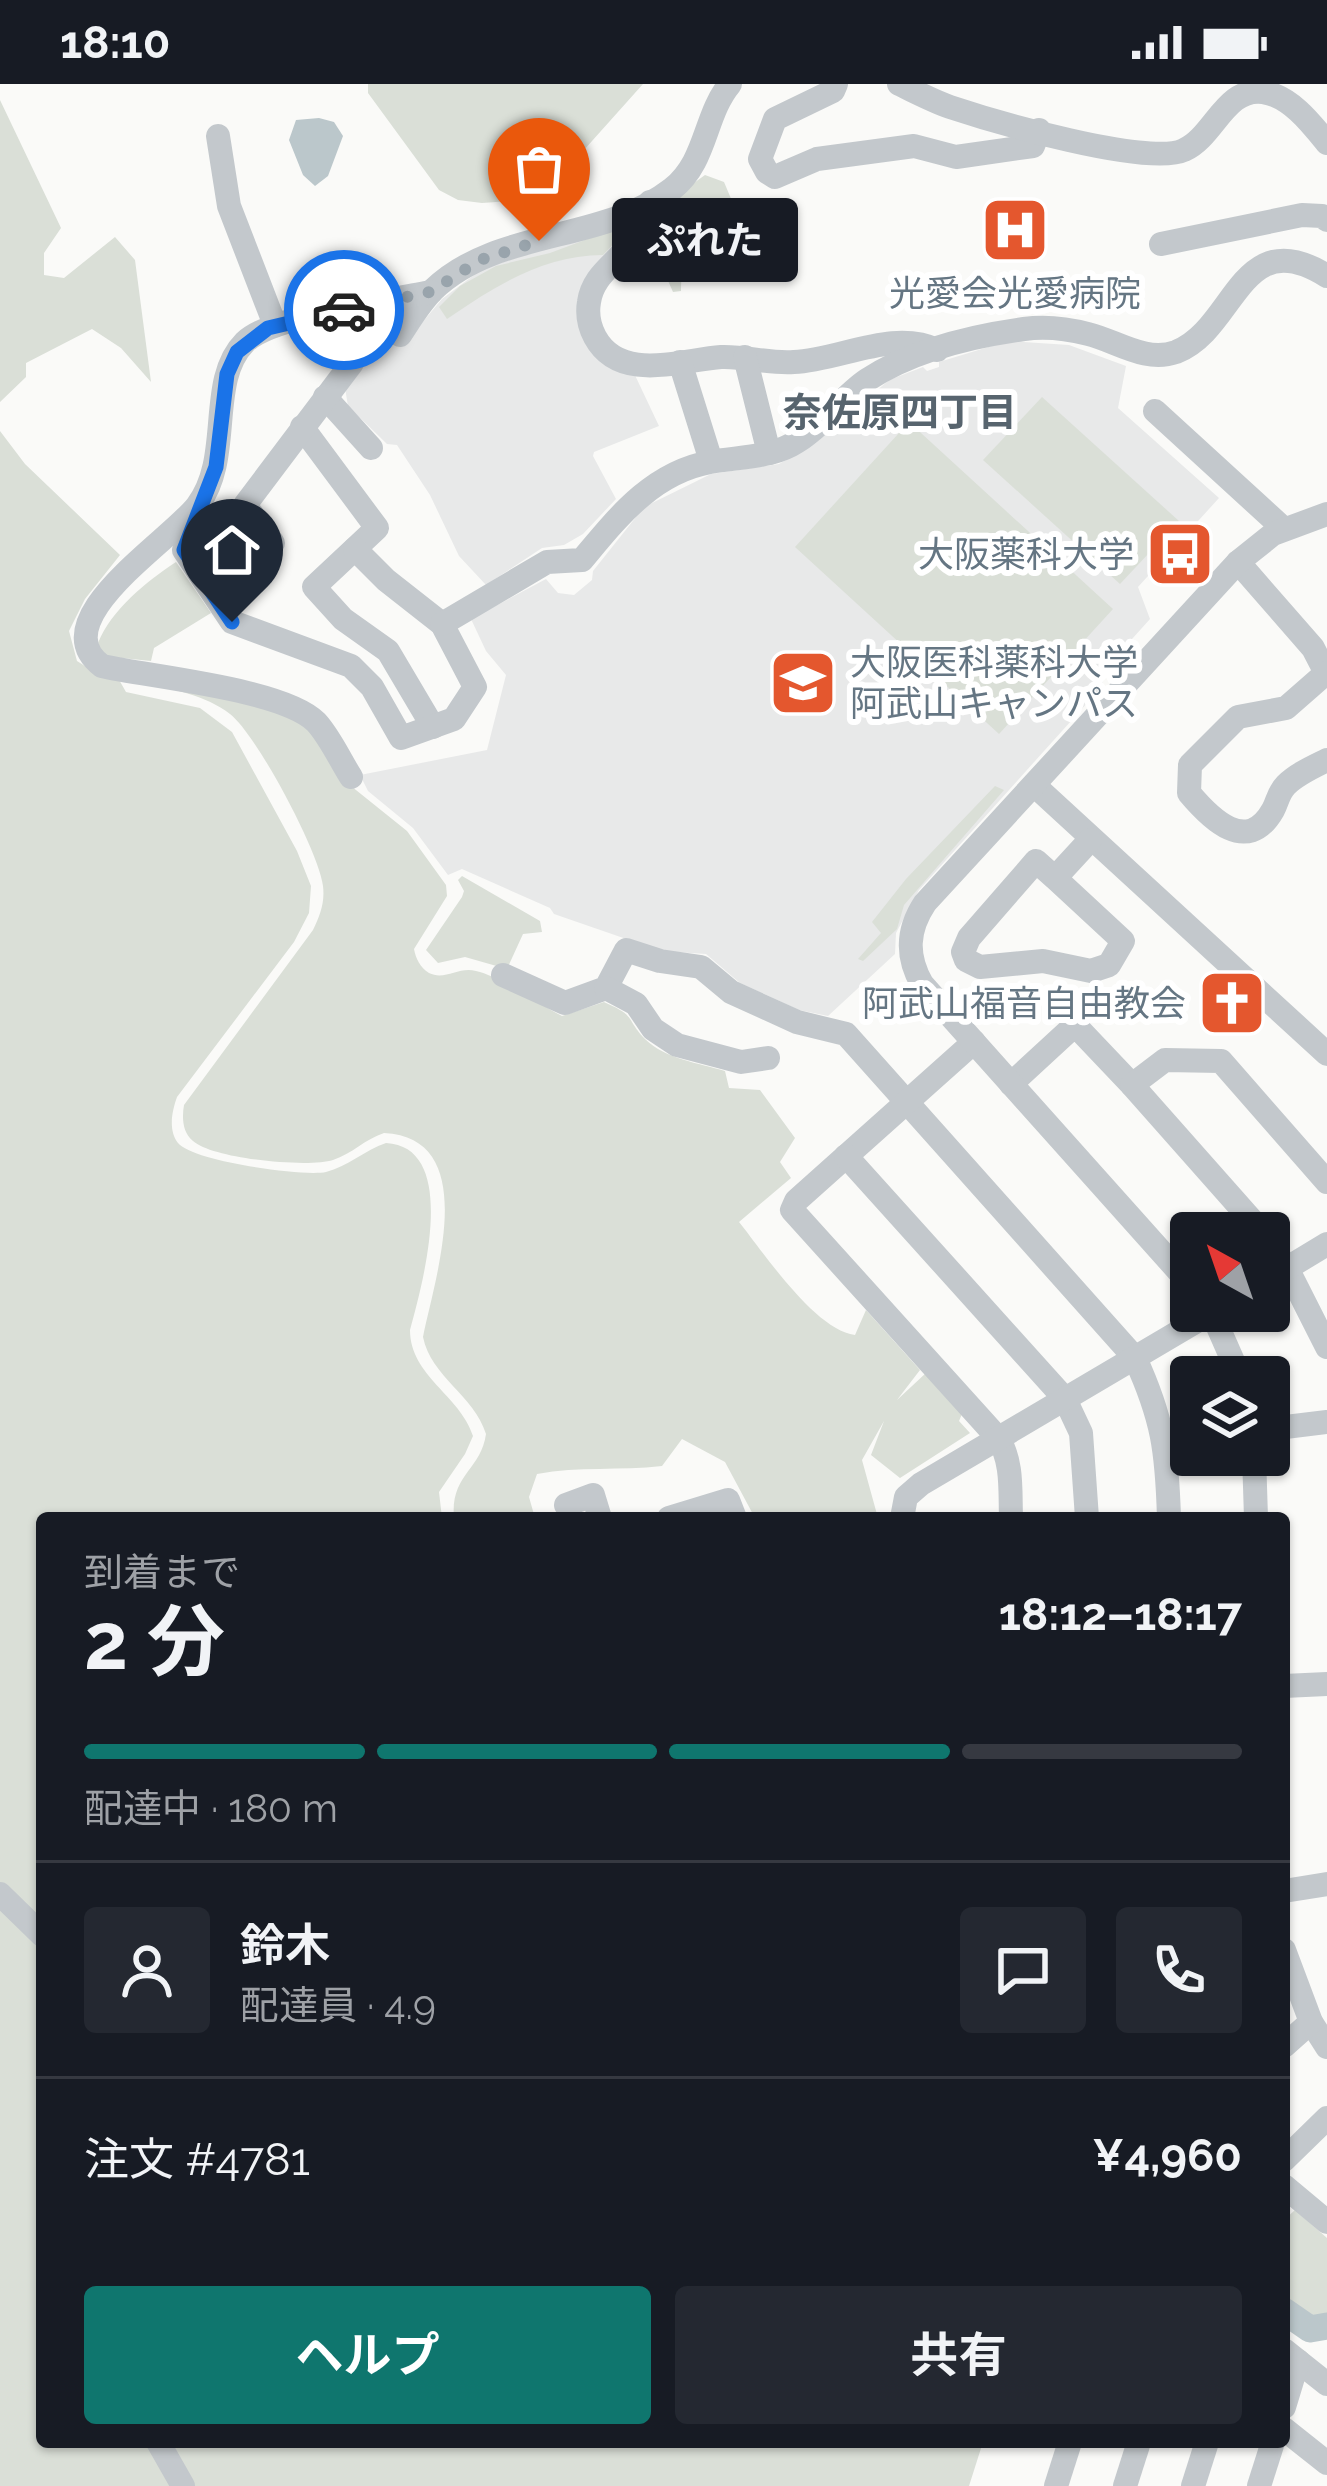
<!DOCTYPE html>
<html lang="ja">
<head>
<meta charset="utf-8">
<style>
	body { margin:0; font-family:Raleway,"Noto Sans JP",sans-serif; background:#242831; color:#f1f3f6; height:100vh; display:flex; flex-direction:column; font-size:45px; white-space:nowrap }
	* { box-sizing:border-box; margin:0 }
	p { font-size:39px; color:#9ea1a6 }
	.icon { flex:none; width:66px; height:66px; fill:none; stroke:currentColor; stroke-width:2; stroke-linecap:round; stroke-linejoin:round }
	.map { position:relative; flex:1; overflow:hidden }
	.drawer { position:absolute; left:36px; top:1428px; width:1254px; height:936px; display:flex; flex-direction:column; background:#171b24; border-radius:12px; box-shadow:0 3px 9px #0004 }
	.drawer>* { flex:none }
	.needle { width:78px; rotate:320deg }
	.tools { position:absolute; left:1170px; top:1128px; display:grid; gap:24px }
	.tools a { display:grid; place-items:center; width:120px; height:120px; border-radius:12px; background:#171b24; box-shadow:0 3px 9px #0004; font-size:60px }
	.pin { position:absolute; display:grid; place-items:center; width:102px; height:102px; color:#fff; margin:-123px -51px; border-radius:50% 50% 50% 0; rotate:-45deg; box-shadow:0 0 12px #0007 }
	.pin .icon { rotate:45deg }
	.courier { position:absolute; display:grid; place-items:center; width:120px; height:120px; margin:-60px; border:9px solid #1a73e8; border-radius:50%; background:#fff; color:#222; box-shadow:0 3px 15px #0007 }
	.bubble { position:absolute; height:84px; border-radius:12px; background:#171b24; box-shadow:0 3px 9px #0004; font-size:39px; font-weight:700; line-height:84px; text-align:center }
	.head em { font-style:normal; font-weight:700 }
	.head div { display:flex; flex-direction:column-reverse }
	.head { display:flex; align-items:center; justify-content:space-between; height:204px; padding:0 48px }
	h1 { font-size:78px; font-weight:700; line-height:90px }
	.bar { display:grid; grid-template-columns:repeat(4,1fr); gap:18px 12px; align-content:center; height:144px; padding:0 48px }
	.bar i { height:15px; border-radius:9px; background:#363941 }
	.bar .selected { background:#0f766e }
	.bar p { grid-column:span 4 }
	.line { display:flex; align-items:center; gap:30px; padding:0 48px; border-top:3px solid #363941 }
	.line div { flex:1 }
	.round { display:grid; place-items:center; flex:none; width:126px; height:126px; border-radius:12px; background:#242831 }
	.action { display:flex; gap:24px; margin-top:auto; padding:24px 48px }
	.action a { flex:1; height:138px; border-radius:12px; background:#0f766e; color:#fff; font-size:48px; font-weight:700; line-height:138px; text-align:center }
	.action a+a { background:#242831; color:#f1f3f6 }
	.status { display:flex; justify-content:space-between; align-items:center; height:84px; padding:0 60px; background:#171b24; direction:ltr }
	.status svg { height:33px; fill:currentColor }
	.map>svg:first-child { display:block }
	.built { fill:#e8e9e9 }
	.green { fill:#dadfd7 }
	.water { fill:#bbc7cb }
	.lines { fill:none; stroke-linecap:round; stroke-linejoin:round }
	.river { stroke:#bbc7cb; stroke-width:27 }
	.minor { stroke:#c3c8cc; stroke-width:24 }
	.done { stroke:#99a4ac; stroke-width:12; stroke-dasharray:0 21.6 }
	.route { stroke:#1a73e8; stroke-width:15 }
	.labels { text-anchor:middle; stroke-width:12; stroke-linejoin:round; paint-order:stroke }
	.poi-label { font-size:36px; fill:#657683; stroke:#fff; text-anchor:end }
	.neighbourhood-label { font-size:39px; font-weight:bold; fill:#57646e; stroke:#fff }
</style>
</head>
<body>
<div class="status"><b>18:10</b><svg viewBox="0 0 49 12"><path d="M0 12V9h3v3zM5 12V6h3v6zM10 12V3h3v9zM15 12V0h3v12zM26 1h20v11H26zM47 4h2v5h-2z"/></svg></div>
<div class="map">
<svg width="1327" height="2402" viewBox="0 0 1327 2402">
	<rect width="100%" height="100%" fill="#fafaf8"/>
	<g class="built">
		<path d="M620 140 622 154 581 220 633 287 659 342 594 368 593 372 616 415 583 450 564 461 542 464 486 501 459 472 430 411 397 361 387 360 348 322 344 298 384 263 406 258 442 215 482 185Z"/>
		<path d="M1008 257 1069 261 1126 282 1118 324 1219 414 1138 503 1150 535 1114 575 1098 607 919 806 896 849 895 870 828 932 799 926 740 899 706 870 661 867 554 830 550 824 462 785 448 791 413 744 368 707 360 691 487 666 506 591 486 567 471 535 546 495 558 509 574 511 592 496 593 487 644 423 711 390 779 380 816 359 889 296 923 283 927 287 939 283V278Z"/>
	</g>
	<g class="green">
		<path d="M368 0H643L575 76 560 102 538 115 482 119 458 116 439 106 368 9Z"/>
		<path d="M0 16 61 144 44 169V191L64 194 115 153 135 176 151 298 121 264 92 245 26 279V293L0 318Z"/>
		<path d="M705 91 724 98 732 117 708 130 718 147C689 162 681 174 681 207L673 208 665 190 651 195 638 187 626 186 622 180 651 130Z"/>
		<path d="M617 144 618 155 603 171C546 171 498 200 453 231L447 235 439 223 460 202 496 182 550 169Z"/>
		<path d="M1042 313 1179 437 1120 500 983 376Z"/>
		<path d="M909 338 1113 525 999 650 795 463Z"/>
		<path d="M0 347 25 380 120 471 85 515 69 547 77 577 96 589 118 594 126 608 200 624 232 648 297 767 311 802 309 829 294 858 177 1013C172 1027 168 1046 178 1059 192 1077 303 1093 326 1088 347 1083 365 1066 386 1059 462 1063 421 1205 410 1246 410 1292 460 1311 473 1352L465 1370 439 1408 442 1434H42V2358H983L969 2402H0Z"/>
		<path d="M176 478 211 529 154 564 151 577 102 572 98 559C112 525 146 498 176 478Z"/>
		<path d="M143 597 209 606 306 638 346 698 407 747 446 801 447 812 414 865C416 875 420 883 429 889 445 897 459 882 476 887 502 893 537 919 562 932L604 918C638 933 624 933 645 955 665 975 699 979 725 987L729 1004 760 1006 795 1054 780 1078 791 1094 739 1138C764 1169 815 1246 855 1251L866 1226 920 1286 897 1316 927 1288 962 1330 959 1337 970 1349 900 1394 871 1371 884 1337 862 1376 878 1434H755L725 1378 682 1355 662 1382C620 1387 579 1382 537 1390L529 1413 535 1434H454C450 1391 481 1386 486 1350 474 1311 431 1293 423 1253 434 1196 483 1054 384 1049 365 1055 352 1070 333 1076 308 1084 213 1075 193 1057 182 1048 182 1033 184 1021L313 846C320 831 325 819 323 802 319 768 257 651 230 630 206 611 172 606 143 597Z"/>
		<path d="M995 702 1004 706 904 821 897 845 863 877 858 875 881 849 872 838 906 795Z"/>
		<path d="M462 792 540 837 542 848 523 850 507 885 465 873 438 879 426 866 462 813 464 807 458 796Z"/>
		<path d="M1295 2126 1327 2154V2231L1312 2240 1284 2220V2136Z"/>
	</g>
	<path class="water" d="M319 34 334 38 343 52 328 92 315 102 303 91 289 56 296 36Z"/>
	<g class="lines">
		<path class="river" d="M1284 2227 1310 2245 1327 2242"/>
		<g class="minor">
			<path d="M836 0 833 7 775 35 760 75 767 88 775 93 817 75 914 62 956 73 1033 62 1039 46"/>
			<path d="M899 0C916 8 933 17 950 23 992 37 1148 83 1184 66 1214 53 1225 3 1263 8 1290 12 1311 39 1327 59"/>
			<path d="M218 52 229 122 275 241"/>
			<path d="M650 118C644 131 639 146 630 159 617 180 593 190 589 218 587 230 589 242 595 253 620 299 680 276 721 273 746 272 769 280 794 278 840 276 893 245 937 266"/>
			<path d="M1161 160 1302 131 1322 132 1327 136"/>
			<path d="M400 251C410 236 420 219 433 206 497 144 603 159 672 105 707 78 704 31 730 0"/>
			<path d="M745 273 769 369"/>
			<path d="M680 278 711 377"/>
			<path d="M325 313 371 364"/>
			<path d="M1155 327 1284 445"/>
			<path d="M302 343 377 444 314 503 343 535 388 567 433 643"/>
			<path d="M198 427 184 466 232 538 351 582 372 603 401 654 454 635 475 603 442 540 386 496 355 465"/>
			<path d="M1238 478 1313 564 1327 591"/>
			<path d="M248 492 273 459 245 421 352 279 343 227"/>
			<path d="M442 540 547 478 582 476C618 433 652 389 710 378 737 373 766 374 791 361 821 346 840 314 867 296 911 267 973 252 1024 245 1044 242 1069 245 1088 250 1117 257 1145 279 1176 268 1236 245 1240 137 1327 192"/>
			<path d="M1326 589 1286 624 1238 633 1190 681 1189 709C1210 734 1247 772 1273 726 1278 717 1278 709 1286 701 1297 690 1313 683 1327 676"/>
			<path d="M351 693C340 676 330 653 316 638 283 605 150 593 102 582 41 537 169 458 197 422 234 374 206 297 245 258 273 231 388 217 431 208"/>
			<path d="M1034 701 1327 970"/>
			<path d="M1055 794 1036 777 969 854 963 868 966 876 980 883 1043 877 1091 887 1109 881 1123 857 1055 794 1090 756"/>
			<path d="M503 891 565 919 606 904 626 866 660 877 701 883 731 908 797 938 846 950 1135 1274C1163 1335 1167 1367 1169 1434"/>
			<path d="M606 904 636 920 653 945 677 961 741 978 768 974"/>
			<path d="M974 958 796 1117 792 1126 998 1354C1013 1378 1010 1406 1011 1434"/>
			<path d="M1011 1000 1075 941 1132 1001"/>
			<path d="M846 1072 1065 1315 1081 1349 1087 1434"/>
			<path d="M1263 1149 1132 1001 1165 976 1221 977 1327 1098"/>
			<path d="M1269 1158 1287 1184 1327 1263"/>
			<path d="M1269 1195 1327 1160"/>
			<path d="M1191 1201 922 900C906 872 907 846 925 819L1238 478 1273 450 1327 430"/>
			<path d="M1211 1227 1240 1293"/>
			<path d="M1269 1345 1327 1338"/>
			<path d="M1254 1371 1256 1434"/>
			<path d="M566 1421 593 1411 600 1434"/>
			<path d="M669 1434 728 1416 735 1434"/>
			<path d="M902 1434 906 1413 921 1400 1214 1227"/>
			<path d="M1284 1602 1327 1600"/>
			<path d="M1284 1807 1327 1800"/>
			<path d="M0 1810 42 1851"/>
			<path d="M1284 1866 1311 1938 1327 1963"/>
			<path d="M1284 1962 1311 1938"/>
			<path d="M1284 2076 1327 2034"/>
			<path d="M1284 2102 1327 2138"/>
			<path d="M1284 2266 1327 2300"/>
			<path d="M1284 2323 1298 2277"/>
			<path d="M1284 2345 1327 2379"/>
			<path d="M158 2358 183 2402"/>
			<path d="M1056 2402 1070 2358"/>
			<path d="M1125 2402 1139 2358"/>
			<path d="M1193 2402 1207 2358"/>
			<path d="M1259 2402 1273 2358"/>
		</g>
	</g>
	<g class="lines">
		<path class="done" d="M344 226 430 208 480 176 539 157"/>
		<path class="route" d="M232 538 184 466 216 383 227 290 237 268 268 244 344 226"/>
	</g>
	<defs>
		<g id="hospital-square" transform="scale(3.45)"><rect x="-9" y="-9" width="18" height="18" rx="4" fill="#e4572e" stroke="#fff"/><path d="M-5-5h3v3.5h4V-5h3V5h-3V1.5h-4V5h-3Z" fill="#fff"/></g>
		<g id="bus-square" transform="scale(3.45)"><rect x="-9" y="-9" width="18" height="18" rx="4" fill="#e4572e" stroke="#fff"/><path d="M-5-6H5V4H4V6H2V4H-2V6H-4V4H-5ZM-3.5-4V0h7V-4ZM-3.5 1.2v1.5H-2V1.2ZM2 1.2v1.5H3.5V1.2Z" fill="#fff"/></g>
		<g id="university-square" transform="scale(3.45)"><rect x="-9" y="-9" width="18" height="18" rx="4" fill="#e4572e" stroke="#fff"/><path d="M0-5L7-2L0 1L-7-2ZM-4 1L0 2.5L4 1V4Q0 6-4 4Z" fill="#fff"/></g>
		<g id="church-square" transform="scale(3.45)"><rect x="-9" y="-9" width="18" height="18" rx="4" fill="#e4572e" stroke="#fff"/><path d="M-1.2-6h2.4v3.5h3.3v2.4h-3.3V6h-2.4V-.1h-3.3v-2.4h3.3Z" fill="#fff"/></g>
	</defs>
	<g fill-rule="evenodd">
		<use href="#hospital-square" x="1015" y="146"/>
		<use href="#bus-square" x="1180" y="470"/>
		<use href="#university-square" x="803" y="599"/>
		<use href="#church-square" x="1232" y="919"/>
	</g>
	<g class="labels">
		<g class="poi-label">
			<text x="1015" y="222" text-anchor="middle">光愛会光愛病院</text>
			<text x="1134" y="483">大阪薬科大学</text>
			<text x="850" y="591" text-anchor="start">大阪医科薬科大学<tspan x="850" dy="41">阿武山キャンパス</tspan></text>
			<text x="1186" y="932">阿武山福音自由教会</text>
		</g>
		<g class="neighbourhood-label">
			<text x="900" y="342">奈佐原四丁目</text>
		</g>
	</g>
</svg>
<div class="tools">
<a><svg class="needle" viewBox="-14 -14 28 28"><path d="M0-13l5 13h-10z" fill="#e53935"/><path d="M0 13l5-13h-10z" fill="#9ea1a6"/></svg></a>
<a><svg class="icon" aria-label="layers" viewBox="0 0 24 24"><path d="M12 4l9 5-9 5-9-5zM3 14l9 5 9-5"/></svg></a>
</div>
<div class="pin" style="left:539px;top:157px;background:#ea580c"><svg class="icon" aria-label="bag" viewBox="0 0 24 24"><path d="M5 8h14l-1 12H6zM9 8a3 3 0 0 1 6 0"/></svg></div>
<div class="pin" style="left:232px;top:538px;background:#1f2937"><svg class="icon" aria-label="home" viewBox="0 0 24 24"><path d="M3 11l9-7 9 7M6 9v11h12V9"/></svg></div>
<div class="courier" style="left:344px;top:226px"><svg class="icon" aria-label="car" viewBox="0 0 24 24"><path d="M5 17H2v-5l4-1 3-4h7l3 4 3 1v5h-3M9 17h6M6 11h13"/><circle cx="7" cy="17" r="2"/><circle cx="17" cy="17" r="2"/></svg></div>
<div class="bubble" style="left:612px;top:114px;width:186px">ぷれた</div>
<section class="drawer">
<div class="head"><div><h1>2 分</h1><p>到着まで</p></div><em>18:12–18:17</em></div>
<div class="bar"><i class="selected"></i><i class="selected"></i><i class="selected"></i><i></i><p>配達中 · 180 m</p></div>
<div class="line" style="height:216px"><a class="round"><svg class="icon" aria-label="person" viewBox="0 0 24 24"><circle cx="12" cy="8" r="4"/><path d="M4 21q1-7 8-7t8 7"/></svg></a><div><b>鈴木</b><p>配達員 · 4.9</p></div><a class="round"><svg class="icon" aria-label="chat" viewBox="0 0 24 24"><path d="M4 5h16v11H9l-5 4z"/></svg></a><a class="round"><svg class="icon" aria-label="phone" viewBox="0 0 24 24"><path d="M5 4h4l2 5-3 2q2 4 5 5l2-3 5 2v4C11 20 4 13 5 4z"/></svg></a></div>
<div class="line" style="height:156px"><div>注文 #4781</div><b>¥4,960</b></div>
<div class="action"><a>ヘルプ</a><a>共有</a></div>
</section>
</div>
</body>
</html>
